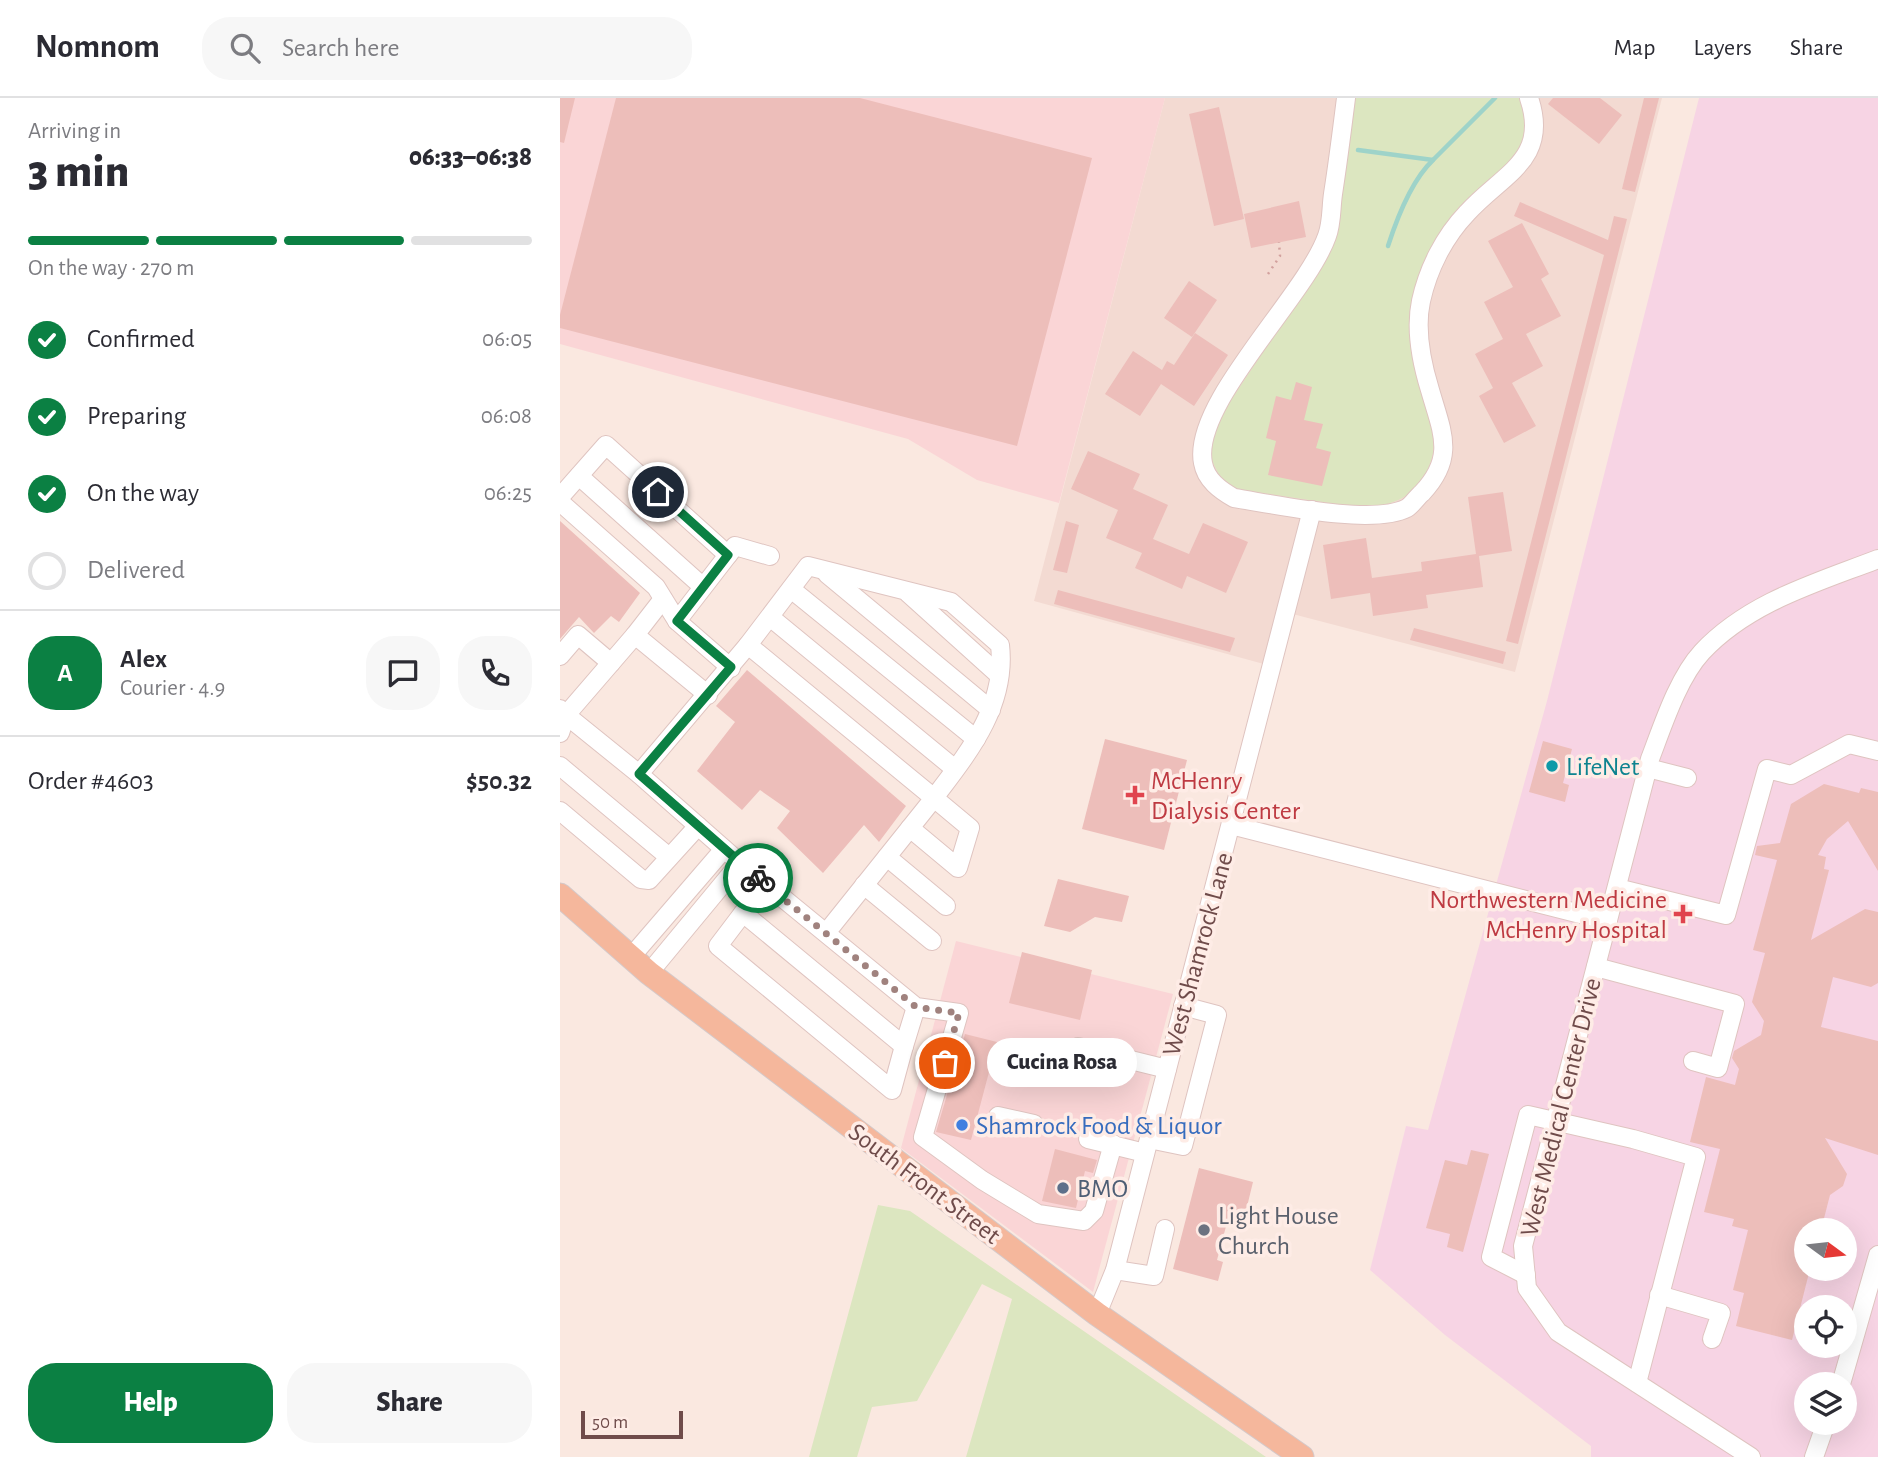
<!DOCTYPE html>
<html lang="en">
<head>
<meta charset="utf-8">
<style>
	body { margin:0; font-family:"Alegreya Sans",sans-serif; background:#f7f7f7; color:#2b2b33; height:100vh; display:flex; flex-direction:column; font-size:26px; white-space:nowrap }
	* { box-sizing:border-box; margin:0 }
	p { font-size:23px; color:#7c7c81 }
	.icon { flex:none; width:38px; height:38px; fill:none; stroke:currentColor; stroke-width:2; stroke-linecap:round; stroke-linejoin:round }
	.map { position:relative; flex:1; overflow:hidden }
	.side { display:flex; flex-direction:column; background:#fff; width:560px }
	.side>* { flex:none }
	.needle { width:46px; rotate:105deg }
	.tools { position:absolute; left:1234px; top:1120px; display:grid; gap:14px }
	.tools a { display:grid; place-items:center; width:63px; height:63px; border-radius:50%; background:#fff; box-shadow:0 7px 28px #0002; font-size:35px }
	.scale { position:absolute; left:21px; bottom:18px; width:102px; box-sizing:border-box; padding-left:7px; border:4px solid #6f4b4a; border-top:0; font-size:19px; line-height:24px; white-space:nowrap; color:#6f4b4a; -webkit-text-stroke:5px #feece6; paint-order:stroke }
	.pin { position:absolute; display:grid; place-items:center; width:60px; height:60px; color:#fff; margin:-30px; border:4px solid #fff; border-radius:50%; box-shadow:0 2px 7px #0007 }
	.courier { position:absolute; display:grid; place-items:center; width:70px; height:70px; margin:-35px; border:5px solid #0b8043; border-radius:50%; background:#fff; color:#222; box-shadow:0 2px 9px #0007 }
	.bubble { position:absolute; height:49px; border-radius:24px; background:#fff; box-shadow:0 7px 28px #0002; font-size:23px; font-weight:800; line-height:49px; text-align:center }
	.overview em { font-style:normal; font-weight:800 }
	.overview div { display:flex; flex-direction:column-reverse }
	.overview { display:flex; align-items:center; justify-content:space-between; height:119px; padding:0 28px }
	h1 { font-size:46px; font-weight:800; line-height:52px }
	.bar { display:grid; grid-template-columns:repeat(4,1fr); gap:10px 7px; align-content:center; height:84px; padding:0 28px }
	.bar i { height:9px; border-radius:5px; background:#e1e1e2 }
	.bar .on { background:#0b8043 }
	.bar p { grid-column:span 4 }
	.line { display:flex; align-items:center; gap:18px; padding:0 28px; border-top:2px solid #e1e1e2 }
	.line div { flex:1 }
	.round { display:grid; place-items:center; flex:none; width:74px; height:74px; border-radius:28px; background:#f7f7f7 }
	ol { padding:0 28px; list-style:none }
	li { display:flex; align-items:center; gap:21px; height:77px }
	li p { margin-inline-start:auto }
	li .icon { padding:7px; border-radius:50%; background:#0b8043; color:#fff; stroke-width:4 }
	li:last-child { color:#7c7c81 }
	li i { width:38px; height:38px; border:4px solid #e1e1e2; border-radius:50% }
	.action { display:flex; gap:14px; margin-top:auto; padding:14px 28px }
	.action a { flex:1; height:80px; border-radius:28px; background:#0b8043; color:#fff; font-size:28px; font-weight:800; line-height:80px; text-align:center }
	.action a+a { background:#f7f7f7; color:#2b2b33 }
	header { display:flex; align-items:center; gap:42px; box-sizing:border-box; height:98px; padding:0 35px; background:#fff; border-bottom:2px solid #e1e1e2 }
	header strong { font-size:33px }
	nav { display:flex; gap:38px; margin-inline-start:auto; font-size:24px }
	.search { width:490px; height:63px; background:#f7f7f7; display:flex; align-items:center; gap:18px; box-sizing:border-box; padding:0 24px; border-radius:28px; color:#7c7c81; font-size:26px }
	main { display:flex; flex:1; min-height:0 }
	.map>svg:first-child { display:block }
	.residential { fill:#f3dad2 }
	.commercial { fill:#fad5d6 }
	.medical { fill:#f7d4e4; fill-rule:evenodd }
	.green { fill:#dce6c0 }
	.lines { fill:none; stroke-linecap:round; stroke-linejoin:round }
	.stream { stroke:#9ed3c9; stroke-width:4.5 }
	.building { fill:#edbeba }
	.minor-casing { stroke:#dfc4c0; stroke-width:20 }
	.major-casing { stroke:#d4c9c9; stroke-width:25 }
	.path { stroke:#d2a19e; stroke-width:2.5; stroke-dasharray:2 5; stroke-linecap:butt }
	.minor { stroke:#fff; stroke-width:18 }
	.major { stroke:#f5b79c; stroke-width:23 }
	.done { stroke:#a0827e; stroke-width:7; stroke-dasharray:0 12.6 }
	.route { stroke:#0b8043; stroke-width:9 }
	.culture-dot { fill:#0f9aa8; stroke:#feece6; stroke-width:2.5 }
	.health-dot { fill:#e0444e; stroke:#feece6; stroke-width:2.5 }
	.shop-dot { fill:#3f7fe0; stroke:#feece6; stroke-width:2.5 }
	.service-dot { fill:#5c6f8a; stroke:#feece6; stroke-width:2.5 }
	.worship-dot { fill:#6b7280; stroke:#feece6; stroke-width:2.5 }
	.labels { text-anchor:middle; stroke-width:7; stroke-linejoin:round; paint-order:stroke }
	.culture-label { font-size:26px; fill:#0d838f; stroke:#feece6; text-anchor:start }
	.health-label { font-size:26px; fill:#be3a42; stroke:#feece6; text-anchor:start }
	.street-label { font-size:26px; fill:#6f4b4a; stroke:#feece6 }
	.shop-label { font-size:26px; fill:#366cbe; stroke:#feece6; text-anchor:start }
	.service-label { font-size:26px; fill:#4e5e75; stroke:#feece6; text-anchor:start }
	.worship-label { font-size:26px; fill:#5b616d; stroke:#feece6; text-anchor:start }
</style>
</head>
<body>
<header>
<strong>Nomnom</strong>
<div class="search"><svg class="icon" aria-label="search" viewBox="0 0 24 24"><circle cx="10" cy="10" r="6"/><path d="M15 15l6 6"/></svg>Search here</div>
<nav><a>Map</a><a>Layers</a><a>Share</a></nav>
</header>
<main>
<section class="side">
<div class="overview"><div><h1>3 min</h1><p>Arriving in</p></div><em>06:33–06:38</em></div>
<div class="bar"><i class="on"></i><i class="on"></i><i class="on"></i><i></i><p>On the way · 270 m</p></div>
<ol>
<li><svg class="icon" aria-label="check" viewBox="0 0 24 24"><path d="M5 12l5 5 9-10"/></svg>Confirmed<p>06:05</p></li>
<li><svg class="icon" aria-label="check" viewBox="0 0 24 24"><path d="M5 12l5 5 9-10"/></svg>Preparing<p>06:08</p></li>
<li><svg class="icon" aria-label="check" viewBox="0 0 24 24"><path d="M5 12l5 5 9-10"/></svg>On the way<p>06:25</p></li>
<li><i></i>Delivered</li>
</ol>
<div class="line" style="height:126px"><b class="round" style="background:#0b8043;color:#fff">A</b><div><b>Alex</b><p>Courier · 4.9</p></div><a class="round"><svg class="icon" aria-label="chat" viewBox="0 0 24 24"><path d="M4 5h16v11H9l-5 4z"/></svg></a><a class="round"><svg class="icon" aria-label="phone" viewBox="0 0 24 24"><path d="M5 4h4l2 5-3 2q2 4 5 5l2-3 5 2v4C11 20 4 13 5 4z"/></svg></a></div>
<div class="line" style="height:91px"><div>Order #4603</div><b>$50.32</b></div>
<div class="action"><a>Help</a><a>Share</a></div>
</section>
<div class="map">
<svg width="1318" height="1359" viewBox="0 0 1318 1359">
	<rect width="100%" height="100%" fill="#fae8e0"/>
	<path class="residential" d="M605 0H1102L955 574 725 514 711 568 474 503Z"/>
	<g class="commercial">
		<path d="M0 0H605L499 405 417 382 348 341 0 246Z"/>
		<path d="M396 843 613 896 533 1194 341 1050Z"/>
	</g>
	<path class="medical" d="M1139 0H1318V1359H1031V1348L885 1237 810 1172 846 1028 868 1032 987 603ZM1246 1132H1284V1171H1246ZM1246 1209H1284V1248H1246ZM1246 1286H1284V1325H1246Z"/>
	<g class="green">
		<path d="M793 0H961C963 8 968 18 967 25 965 64 924 85 899 110 886 123 875 141 868 159 865 165 861 172 861 178 857 252 924 403 803 410L675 391 660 379 650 359 649 349 657 323 746 189Z"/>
		<path d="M318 1107 350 1113 706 1359H406L452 1201 422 1186 357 1303 312 1309 297 1359H249Z"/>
	</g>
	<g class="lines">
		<g class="stream">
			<path d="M798 52 873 62 935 0"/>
			<path d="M828 148C837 120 851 83 873 62"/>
		</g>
	</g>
	<g class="building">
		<path d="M0 0H15L4 45 0 44Z"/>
		<path d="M56 0H300L532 60 457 348 0 230V217Z"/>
		<path d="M993 0H1040L1062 17 1039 46 988 6Z"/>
		<path d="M1084 0H1099L1075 94 1062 91Z"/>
		<path d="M659 9 684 121 654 128 629 16Z"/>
		<path d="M739 103 746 139 691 150 684 116Z"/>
		<path d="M960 104 1048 142 1054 118 1067 121 958 546 946 543 1044 157 954 118Z"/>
		<path d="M962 125 989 176 981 181 1001 218 966 236 983 268 952 285 976 328 944 345 919 298 933 290 915 256 943 241 924 204 953 189 928 143Z"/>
		<path d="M629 183 657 202 632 239 604 220Z"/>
		<path d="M635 235 668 257 634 308 601 286 580 318 545 296 573 253 602 272 607 263 614 267Z"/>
		<path d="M736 284 752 289 744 322 763 326 756 350 771 354 762 388 708 377 716 343 706 340 716 298 731 302Z"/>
		<path d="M528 353 580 376 573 391 608 407 593 441 629 456 643 425 688 444 666 495 627 478 622 491 575 470 582 455 546 440 558 412 511 391Z"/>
		<path d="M943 394 952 453 919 458 923 489 866 497 868 510 813 518 810 495 771 501 763 447 806 440 812 480 862 473 861 464 916 456 908 399Z"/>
		<path d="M0 423 80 495 59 524 51 518 34 535 19 519 0 541Z"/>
		<path d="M506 423 519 427 507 475 493 472Z"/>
		<path d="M498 492 675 540 670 554 494 506Z"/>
		<path d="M854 530 946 554 943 566 850 542Z"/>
		<path d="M187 572 346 708 319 744 304 727 263 775 217 730 230 713 200 692 182 712 137 673 175 624 156 608Z"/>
		<path d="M545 641 627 662 604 752 522 731Z"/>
		<path d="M983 643 1012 651 1003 685 1009 687 1005 704 969 694Z"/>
		<path d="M1264 686 1299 695 1301 690 1318 694V773L1288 723 1267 741 1258 757 1266 759 1264 771 1269 772 1251 842 1305 811 1318 814V885L1311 889 1273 879 1261 929 1318 943V1057L1265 1040 1287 1076 1283 1088 1270 1097 1261 1132H1246V1171H1250L1232 1242 1176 1228 1184 1195 1173 1192 1188 1132 1172 1128 1174 1121 1144 1114 1160 1051 1130 1044 1146 979 1175 987 1179 971 1172 960 1174 953 1201 937 1204 923 1192 904 1205 855 1193 852 1217 762 1195 757 1197 748 1220 745 1231 706Z"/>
		<path d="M498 781 569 798 562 824 535 819 510 834 484 828Z"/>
		<path d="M462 854 532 872 520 922 449 905Z"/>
		<path d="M405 936 437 944 411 1042 376 1034Z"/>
		<path d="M495 1051 537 1062 533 1075 525 1073 516 1110 482 1103Z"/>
		<path d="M911 1052 929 1056 903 1154 887 1149 890 1136 866 1130 885 1062 907 1067Z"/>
		<path d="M639 1070 693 1084 683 1125 668 1121 657 1162 663 1164 658 1183 613 1171Z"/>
	</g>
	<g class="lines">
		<g class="minor-casing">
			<g id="minor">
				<path d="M786 0C782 32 778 64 773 96 771 109 772 125 767 138 746 198 631 306 643 365 646 382 660 392 674 400 713 406 813 428 847 410 852 407 857 399 862 395 896 359 882 334 870 292 862 266 855 231 861 203 868 171 884 139 907 115 942 76 990 62 969 0"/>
				<path d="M19 378 142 488"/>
				<path d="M0 399 46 347 168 457 117 523"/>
				<path d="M0 404 96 489 117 523 171 570"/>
				<path d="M168 457 175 448 210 458"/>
				<path d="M267 476 431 612"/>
				<path d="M231 491 416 641"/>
				<path d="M348 495 439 577"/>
				<path d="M103 501 75 537 148 597"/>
				<path d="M210 519 395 671"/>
				<path d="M188 547 248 468 391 504 440 547C447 608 408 655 374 700L410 730 398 770 350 730"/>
				<path d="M0 558 18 537 51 565"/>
				<path d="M0 611 6 617 75 537"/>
				<path d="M0 635 6 617 79 676"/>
				<path d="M0 668 109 759"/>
				<path d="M1088 670 1127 680"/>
				<path d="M0 713 81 781 89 782 138 728"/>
				<path d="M671 727 1048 823"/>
				<path d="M327 759 386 808"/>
				<path d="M206 786 183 815 344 948 356 909"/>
				<path d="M304 787 372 843"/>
				<path d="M1057 790 1166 817 1207 671 1231 677 1289 646 1318 653"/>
				<path d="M183 815 158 848 332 992 344 948"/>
				<path d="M266 835 374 700 188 547 79 676 180 765 356 909 399 915 363 1039 422 1082 478 1116 524 1123 534 1113 553 1046"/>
				<path d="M71 859 164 751"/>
				<path d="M1036 869 1175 906 1158 970 1133 963"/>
				<path d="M89 875 180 765"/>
				<path d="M518 949 607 971"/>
				<path d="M438 1018 474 1026"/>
				<path d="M528 1041 585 1055"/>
				<path d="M589 1041 623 1048 657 917 623 908"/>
				<path d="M555 1172 594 1178 605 1131"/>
				<path d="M966 1177 931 1159 968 1017 1073 1041 1136 1059 1077 1285"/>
				<path d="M1099 1197 1161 1215 1152 1241"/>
				<path d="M537 1216 555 1172 752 412"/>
				<path d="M1281 1286 1318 1157"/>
				<path d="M1191 1359 998 1234 967 1190 963 1148 1090 661C1103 627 1118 580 1142 554 1189 504 1256 485 1318 461"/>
				<path d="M1254 1359 1266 1325"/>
			</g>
		</g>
		<g class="major-casing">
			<path id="major" d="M0 797 89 875 537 1216 742 1359"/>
		</g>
		<path class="path" d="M708 176 720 158 719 144"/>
		<use href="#minor" class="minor"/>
		<use href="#major" class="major"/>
	</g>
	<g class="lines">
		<path class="done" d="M198 780 356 909 399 915 385 965"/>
		<path class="route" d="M98 394 168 457 117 523 171 569 79 676 198 780"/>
	</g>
	<circle class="culture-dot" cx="992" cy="668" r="7"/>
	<g class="health-dot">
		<path d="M571.5 686.5h7v7h7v7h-7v7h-7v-7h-7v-7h7z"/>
		<path d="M1119.5 805.5h7v7h7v7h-7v7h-7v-7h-7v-7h7z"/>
	</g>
	<circle class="shop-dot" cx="402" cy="1027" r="7"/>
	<circle class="service-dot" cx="503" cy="1090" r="7"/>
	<circle class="worship-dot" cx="644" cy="1132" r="7"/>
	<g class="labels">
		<g class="culture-label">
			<text x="1006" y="677">LifeNet</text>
		</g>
		<g class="health-label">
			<text x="591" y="691">McHenry<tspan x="591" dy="30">Dialysis Center</tspan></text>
			<text x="1107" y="810" text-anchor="end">Northwestern Medicine<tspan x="1107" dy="30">McHenry Hospital</tspan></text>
		</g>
		<g class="street-label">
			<text transform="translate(637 856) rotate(-75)" y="9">West Shamrock Lane</text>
			<text transform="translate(1000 1009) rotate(-76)" y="9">West Medical Center Drive</text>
			<text transform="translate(365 1085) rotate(37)" y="9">South Front Street</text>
		</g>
		<g class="shop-label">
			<text x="416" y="1036">Shamrock Food &amp; Liquor</text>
		</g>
		<g class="service-label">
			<text x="517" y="1099">BMO</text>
		</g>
		<g class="worship-label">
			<text x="658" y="1126">Light House<tspan x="658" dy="30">Church</tspan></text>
		</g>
	</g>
</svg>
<div class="tools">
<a><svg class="needle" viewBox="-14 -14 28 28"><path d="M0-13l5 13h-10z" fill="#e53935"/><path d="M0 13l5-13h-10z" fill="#7c7c81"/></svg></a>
<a><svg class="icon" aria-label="locate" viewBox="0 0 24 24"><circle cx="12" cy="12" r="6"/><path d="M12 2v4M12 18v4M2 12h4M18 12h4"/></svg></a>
<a><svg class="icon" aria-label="layers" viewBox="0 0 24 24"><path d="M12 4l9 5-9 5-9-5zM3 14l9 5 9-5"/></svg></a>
</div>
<div class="scale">50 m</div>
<div class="pin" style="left:385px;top:965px;background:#ea580c"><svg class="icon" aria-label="bag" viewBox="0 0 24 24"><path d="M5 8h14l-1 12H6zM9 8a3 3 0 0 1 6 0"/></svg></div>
<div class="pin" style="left:98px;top:394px;background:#1f2937"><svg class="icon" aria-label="home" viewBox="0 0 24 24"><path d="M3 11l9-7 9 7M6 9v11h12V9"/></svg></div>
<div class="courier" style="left:198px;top:780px"><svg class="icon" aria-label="bike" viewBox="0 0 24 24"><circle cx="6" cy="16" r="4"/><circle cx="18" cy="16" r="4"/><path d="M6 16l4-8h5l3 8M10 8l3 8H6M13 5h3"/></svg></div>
<div class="bubble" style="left:427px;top:940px;width:150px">Cucina Rosa</div>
</div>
</main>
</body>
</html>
